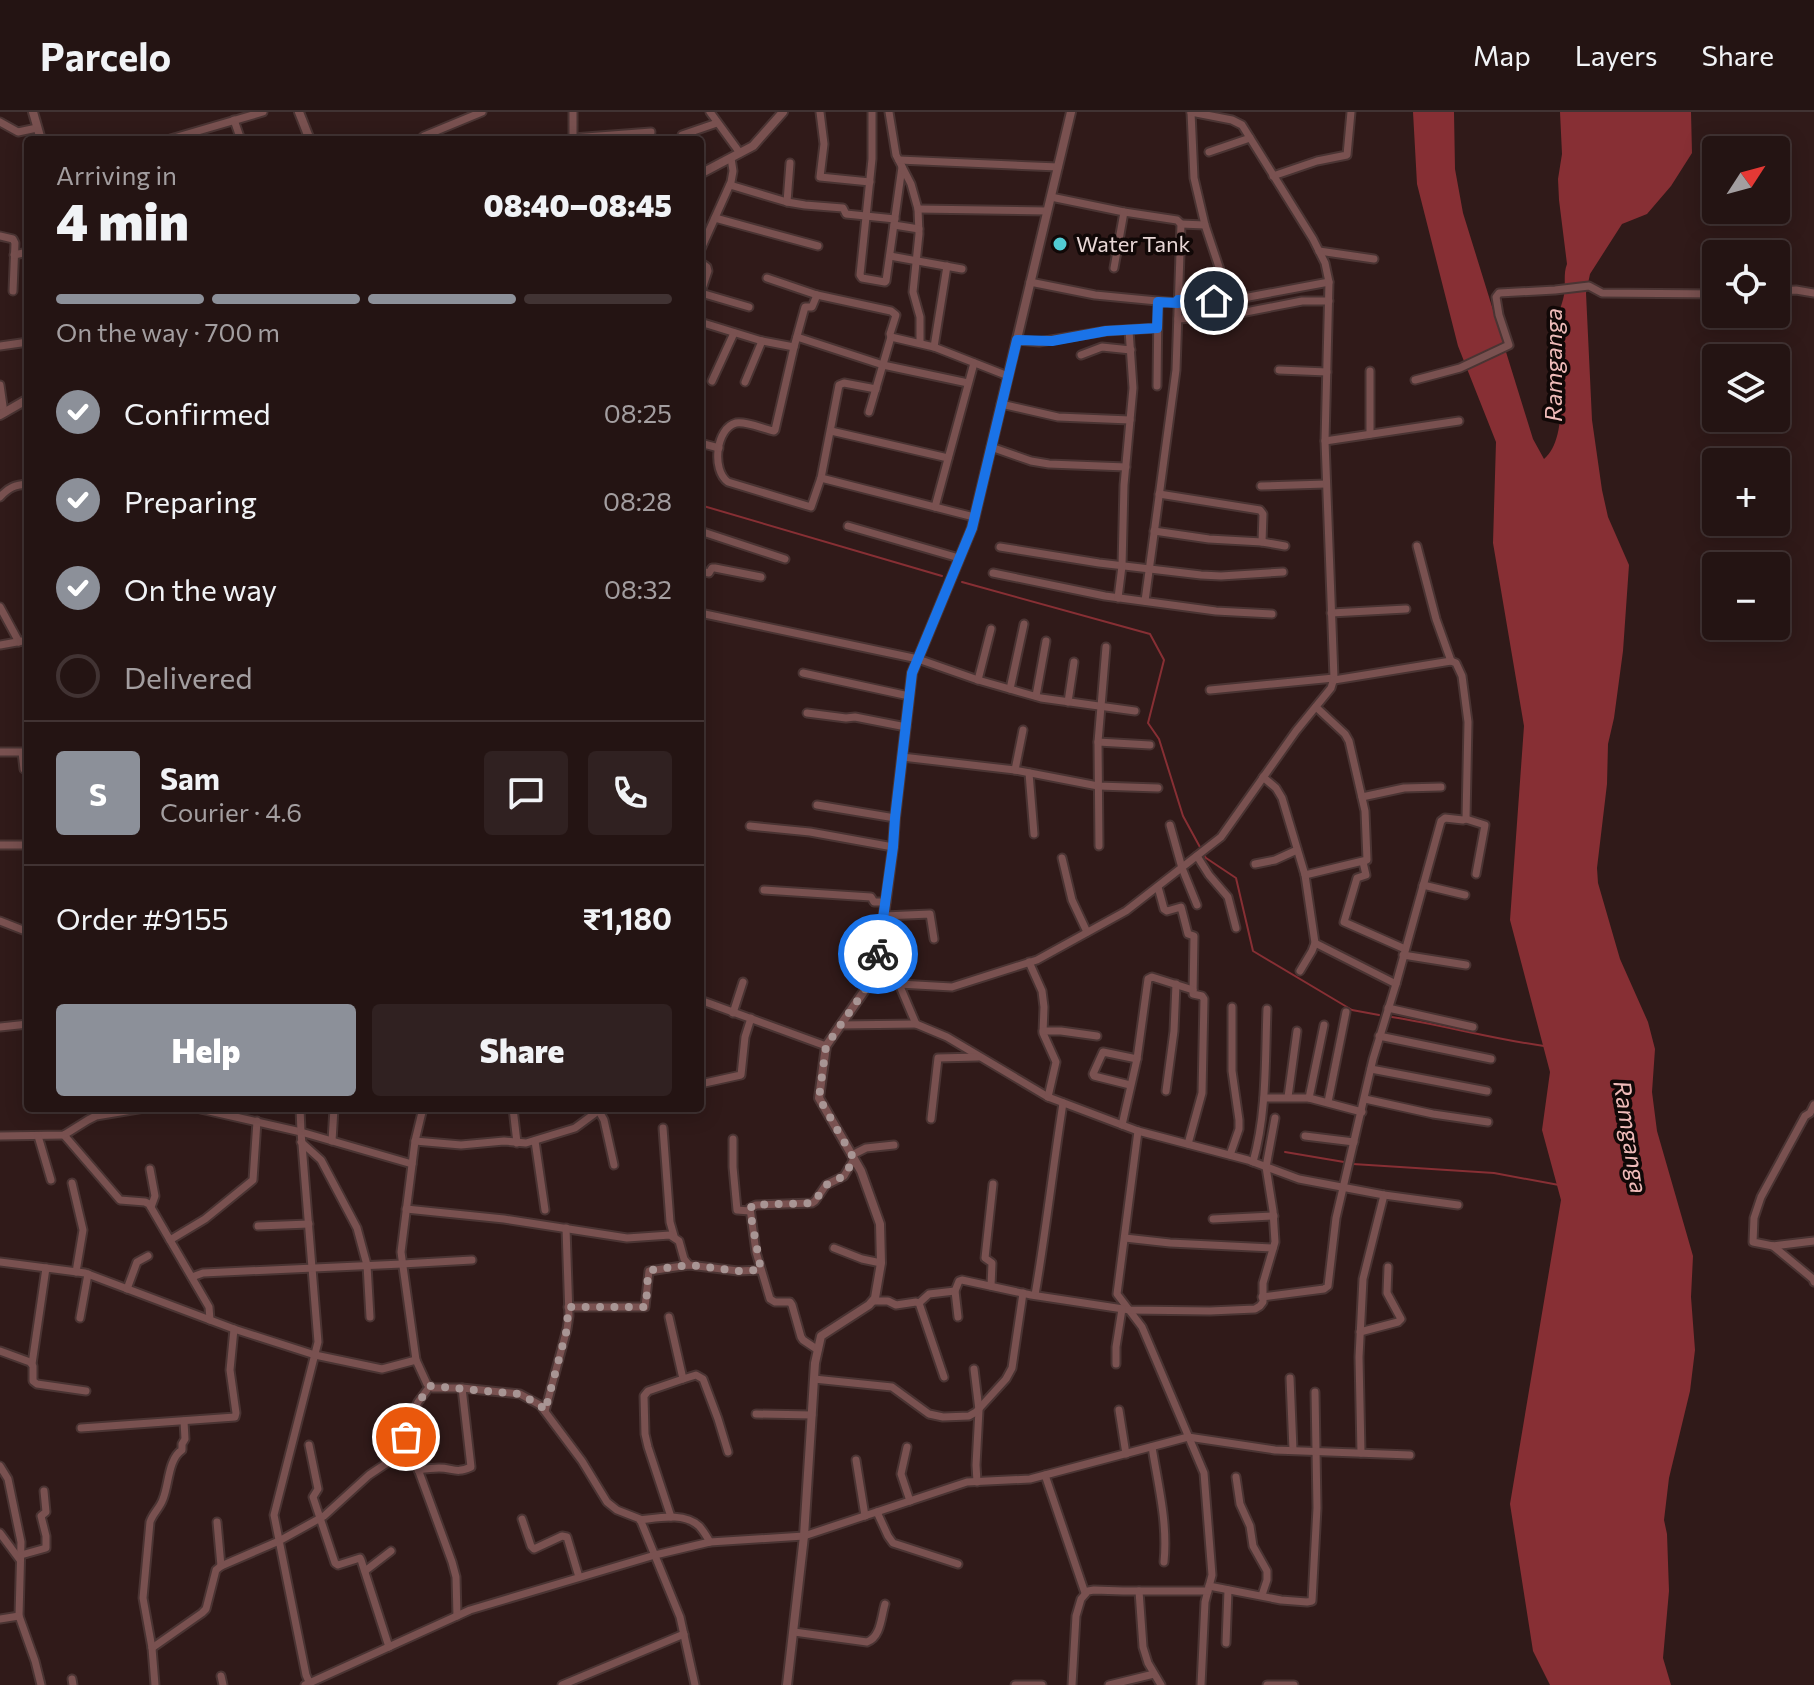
<!DOCTYPE html>
<html lang="en">
<head>
<meta charset="utf-8">
<style>
	body { margin:0; font-family:Commissioner,sans-serif; background:#302121; color:#f1f3f6; height:100vh; display:flex; flex-direction:column; font-size:30px; white-space:nowrap }
	* { box-sizing:border-box; margin:0 }
	p { font-size:26px; color:#a39ea0 }
	.icon { flex:none; width:44px; height:44px; fill:none; stroke:currentColor; stroke-width:2; stroke-linecap:round; stroke-linejoin:round }
	.map { position:relative; flex:1; overflow:hidden }
	.drawer { position:absolute; left:24px; top:24px; width:680px; height:976px; display:flex; flex-direction:column; background:#241413; border-radius:8px; box-shadow:0 4px 20px #0003,0 0 0 2px #413333 }
	.drawer>* { flex:none }
	.needle { width:52px; rotate:54deg }
	.buttons { position:absolute; left:1702px; top:24px; display:grid; gap:16px }
	.buttons a { display:grid; place-items:center; width:88px; height:88px; border-radius:8px; background:#241413; box-shadow:0 4px 20px #0003,0 0 0 2px #413333; font-size:40px }
	.pin { position:absolute; display:grid; place-items:center; width:68px; height:68px; color:#fff; margin:-34px; border:4px solid #fff; border-radius:50%; box-shadow:0 2px 8px #0007 }
	.courier { position:absolute; display:grid; place-items:center; width:80px; height:80px; margin:-40px; border:6px solid #1a73e8; border-radius:50%; background:#fff; color:#222; box-shadow:0 2px 10px #0007 }
	.summary em { font-style:normal; font-weight:800 }
	.summary div { display:flex; flex-direction:column-reverse }
	.summary { display:flex; align-items:center; justify-content:space-between; height:136px; padding:0 32px }
	h1 { font-size:52px; font-weight:800; line-height:60px }
	.bar { display:grid; grid-template-columns:repeat(4,1fr); gap:12px 8px; align-content:center; height:96px; padding:0 32px }
	.bar i { height:10px; border-radius:6px; background:#413333 }
	.bar .active { background:#8c9099 }
	.bar p { grid-column:span 4 }
	.line { display:flex; align-items:center; gap:20px; padding:0 32px; border-top:2px solid #413333 }
	.line div { flex:1 }
	.round { display:grid; place-items:center; flex:none; width:84px; height:84px; border-radius:8px; background:#302121 }
	ol { padding:0 32px; list-style:none }
	li { display:flex; align-items:center; gap:24px; height:88px }
	li p { margin-inline-start:auto }
	li .icon { padding:8px; border-radius:50%; background:#8c9099; color:#fff; stroke-width:4 }
	li:last-child { color:#a39ea0 }
	li i { width:44px; height:44px; border:4px solid #413333; border-radius:50% }
	.button { display:flex; gap:16px; margin-top:auto; padding:16px 32px }
	.button a { flex:1; height:92px; border-radius:8px; background:#8c9099; color:#fff; font-size:32px; font-weight:800; line-height:92px; text-align:center }
	.button a+a { background:#302121; color:#f1f3f6 }
	header { display:flex; align-items:center; gap:48px; box-sizing:border-box; height:112px; padding:0 40px; background:#241413; border-bottom:2px solid #413333 }
	header strong { font-size:38px }
	nav { display:flex; gap:44px; margin-inline-start:auto; font-size:28px }
	.map>svg:first-child { display:block }
	.water { fill:#872f34 }
	.lines { fill:none; stroke-linecap:round; stroke-linejoin:round }
	.stream { stroke:#872f34; stroke-width:2 }
	.minor-casing { stroke:#4a3433; stroke-width:11 }
	.tertiary-casing { stroke:#4a3433; stroke-width:12 }
	.minor { stroke:#795150; stroke-width:7 }
	.tertiary { stroke:#795150; stroke-width:8 }
	.done { stroke:#a89594; stroke-width:8; stroke-dasharray:0 14.4 }
	.route { stroke:#1a73e8; stroke-width:10 }
	.poi-dot { fill:#51ccd3; stroke:#110807; stroke-width:3 }
	.labels { text-anchor:middle; stroke-width:7; stroke-linejoin:round; paint-order:stroke }
	.poi-label { font-size:22px; fill:#e8d7d6; stroke:#110807; text-anchor:start }
	.water-label { font-size:24px; font-style:italic; fill:#efbbb9; stroke:#110807 }
</style>
</head>
<body>
<header>
<strong>Parcelo</strong>
<nav><a>Map</a><a>Layers</a><a>Share</a></nav>
</header>
<div class="map">
<svg width="1814" height="1573" viewBox="0 0 1814 1573">
	<rect width="100%" height="100%" fill="#301a19"/>
	<path class="water" d="M1413 0H1454L1455 57 1463 101 1533 327 1544 347C1572 324 1557 247 1557 213 1557 202 1562 194 1564 183 1566 172 1563 162 1567 152L1559 88 1558 67 1562 42 1560 0H1691L1692 41 1671 74 1647 102 1622 112 1590 162 1586 181 1592 308 1602 378 1608 405 1629 453 1623 539 1614 606 1608 632 1607 672 1597 756 1598 771 1620 847 1648 910 1655 937 1652 980 1657 1019 1693 1144 1691 1185 1695 1238 1690 1279 1669 1366 1664 1408 1667 1422 1669 1479 1663 1546 1671 1573H1550L1533 1539 1510 1392 1561 1088 1542 1018 1550 960 1510 808 1524 614 1493 431 1496 330 1458 234 1417 72Z"/>
	<g class="lines">
		<g class="stream">
			<path d="M700 393 942 464"/>
			<path d="M962 470 1150 522 1164 548 1148 611 1159 627 1183 704 1201 737"/>
			<path d="M1204 743 1206 746 1236 766 1253 839 1352 898 1379 903"/>
			<path d="M1392 905C1443 913 1493 927 1544 934"/>
			<path d="M1285 1040 1344 1050"/>
			<path d="M1353 1052 1494 1061 1559 1073"/>
		</g>
		<g class="minor-casing">
			<g id="minor">
				<path d="M710 0 740 41"/>
				<path d="M820 0 824 32 820 65 870 70"/>
				<path d="M872 0V47L860 163 862 166 885 170 886 169 902 55"/>
				<path d="M889 0 896 43 911 72 918 97 919 122 913 180 920 205V231"/>
				<path d="M1191 0 1194 66 1205 113 1221 161"/>
				<path d="M234 8 241 28"/>
				<path d="M0 10 18 20 37 16"/>
				<path d="M682 23 717 11"/>
				<path d="M573 26 651 20"/>
				<path d="M167 28 263 0"/>
				<path d="M420 28 424 24 482 0"/>
				<path d="M573 28V0"/>
				<path d="M1209 40 1250 26"/>
				<path d="M899 48 1058 55"/>
				<path d="M1273 64 1317 49 1347 43 1351 0"/>
				<path d="M730 73 787 90 805 93 843 96 846 102 895 107"/>
				<path d="M1051 85 1124 100 1177 108 1181 112 1176 258 1145 489"/>
				<path d="M787 90 790 51"/>
				<path d="M918 97 1047 99"/>
				<path d="M715 106 818 134"/>
				<path d="M1181 112 1205 113"/>
				<path d="M894 113 919 117"/>
				<path d="M0 124 13 127 15 131 13 179"/>
				<path d="M700 139 731 70 733 59 731 46"/>
				<path d="M1319 139 1374 147"/>
				<path d="M14 143 28 140"/>
				<path d="M890 144 962 157"/>
				<path d="M700 150 707 155 708 159 700 183"/>
				<path d="M1114 156 1124 100"/>
				<path d="M767 166 817 183 891 199 896 203 890 222 891 225 934 235 1008 264"/>
				<path d="M1030 170 1095 183 1178 191"/>
				<path d="M1776 179 1796 178 1814 181"/>
				<path d="M701 181 749 195"/>
				<path d="M817 183 812 195H805L794 235 775 318 774 319C763 317 747 309 736 311 716 316 711 358 728 370L811 395 821 366 839 273 844 271 876 277"/>
				<path d="M1178 188 1214 189 1238 187 1329 170"/>
				<path d="M1178 207 1225 204 1302 189H1329"/>
				<path d="M700 210 762 229 794 235"/>
				<path d="M797 225 883 253 968 271"/>
				<path d="M1017 228 1039 230 1106 219 1157 216"/>
				<path d="M0 234 28 230"/>
				<path d="M934 235 947 154"/>
				<path d="M1081 243 1102 235 1131 238"/>
				<path d="M1279 258 1327 260"/>
				<path d="M1370 259V322"/>
				<path d="M1415 268 1460 256 1509 233 1499 203 1496 185 1499 181 1555 178 1589 174 1602 181 1716 182"/>
				<path d="M712 269 734 221"/>
				<path d="M745 270 762 229"/>
				<path d="M0 273 4 301"/>
				<path d="M1157 274 1158 190"/>
				<path d="M1001 292 1058 305 1130 308"/>
				<path d="M869 300 891 225"/>
				<path d="M831 319 948 346"/>
				<path d="M1325 329 1459 309"/>
				<path d="M700 331 719 336"/>
				<path d="M991 335 1031 349 1049 352 1126 355"/>
				<path d="M821 366 974 405"/>
				<path d="M1261 374 1326 372"/>
				<path d="M1159 382 1260 398 1263 402 1262 430"/>
				<path d="M0 385C9 375 15 373 28 372"/>
				<path d="M935 395 974 251"/>
				<path d="M848 414 959 446"/>
				<path d="M700 419 785 447"/>
				<path d="M1154 419 1209 427 1262 430 1285 434"/>
				<path d="M1417 434 1436 507 1451 549"/>
				<path d="M1000 435 1099 451 1201 463 1221 464 1283 460"/>
				<path d="M700 459 709 461 712 456H715L761 465"/>
				<path d="M993 461 1105 484 1216 499 1272 502"/>
				<path d="M1118 486 1122 454 1124 373 1133 276 1129 218"/>
				<path d="M0 495 19 530"/>
				<path d="M700 501 918 547 978 568 1041 586 1135 599"/>
				<path d="M1331 501 1406 497"/>
				<path d="M0 533 28 528"/>
				<path d="M803 561 909 584"/>
				<path d="M978 568 991 517"/>
				<path d="M1010 577 1024 512"/>
				<path d="M1210 578 1334 566"/>
				<path d="M1036 584 1046 529"/>
				<path d="M1068 590 1074 550"/>
				<path d="M807 601 846 606 855 605 906 615"/>
				<path d="M1098 630 1150 633"/>
				<path d="M0 640H22L24 657"/>
				<path d="M902 645 1015 658 1098 674 1158 676"/>
				<path d="M1015 658 1023 618"/>
				<path d="M1029 661 1034 722"/>
				<path d="M1263 665 1276 676 1282 686 1305 763 1315 831 1312 839 1300 859"/>
				<path d="M1362 685 1404 676 1441 675"/>
				<path d="M817 693 895 706"/>
				<path d="M1466 707 1485 713 1476 762"/>
				<path d="M1170 713 1182 756 1197 793"/>
				<path d="M750 714 810 720 893 735"/>
				<path d="M0 733H28"/>
				<path d="M1099 734 1098 630 1106 535"/>
				<path d="M1197 744 1209 763 1228 785 1236 816"/>
				<path d="M1062 746 1072 788 1087 820"/>
				<path d="M1363 750 1366 763 1357 766 1344 810 1405 837"/>
				<path d="M1255 752 1275 748 1297 738"/>
				<path d="M1305 763 1367 748 1365 699 1349 629 1345 622 1316 595"/>
				<path d="M1423 773 1465 783"/>
				<path d="M1158 775 1164 797 1167 799 1181 795 1188 822 1194 824 1193 882 1202 884 1204 887 1202 981 1188 1032"/>
				<path d="M764 778 871 785 874 790H886"/>
				<path d="M884 804 930 802 934 827"/>
				<path d="M0 809 28 820"/>
				<path d="M1315 831 1396 872"/>
				<path d="M1403 843 1466 853"/>
				<path d="M878 846 899 872 916 912 947 925 1048 985 1138 1019 1248 1048 1299 1067 1384 1083 1458 1093"/>
				<path d="M1029 850 1042 879 1044 895 1043 921 1056 950 1048 985"/>
				<path d="M899 872 952 875 1037 848 1126 799 1221 725 1296 619 1331 576 1334 566 1325 329 1329 170 1325 151 1313 127 1242 13 1232 8 1191 0"/>
				<path d="M700 888 826 934"/>
				<path d="M1388 896 1473 915"/>
				<path d="M733 901 743 870"/>
				<path d="M840 913 916 912"/>
				<path d="M0 915 28 912"/>
				<path d="M1043 919H1061L1097 924"/>
				<path d="M1379 924 1491 947"/>
				<path d="M1371 957 1487 979"/>
				<path d="M700 972 741 963 745 925 751 906"/>
				<path d="M1130 973 1094 964 1093 962 1103 940 1137 947"/>
				<path d="M1166 979 1174 919 1176 872"/>
				<path d="M1288 985 1297 919"/>
				<path d="M1264 986H1309L1362 1000"/>
				<path d="M1309 986 1324 913"/>
				<path d="M1365 987 1433 1002 1488 1010"/>
				<path d="M1328 990 1346 900"/>
				<path d="M1814 993 1810 1001 1805 1004 1761 1085 1754 1106 1753 1130 1773 1134 1814 1129"/>
				<path d="M196 996 301 1020 412 1052"/>
				<path d="M300 996 301 1020 318 1230 274 1403 306 1563 310 1572"/>
				<path d="M423 996 415 1029 401 1140 416 1248 427 1272 433 1276H462L520 1282 540 1293 582 1349 607 1390 617 1398 640 1407 680 1505 695 1573"/>
				<path d="M513 996 517 1031"/>
				<path d="M596 999 600 1001 604 1008 614 1053"/>
				<path d="M931 1007 938 946 978 945"/>
				<path d="M1122 1013 1137 947 1148 867 1152 865 1193 878"/>
				<path d="M663 1016 670 1110 674 1124"/>
				<path d="M1138 1019 1117 1182 1142 1215 1204 1361 1212 1463 1205 1490 1201 1573"/>
				<path d="M64 1023 120 1088 145 1090 149 1092 209 1195 210 1208"/>
				<path d="M0 1024 64 1023 88 1008 96 1004 144 996"/>
				<path d="M38 1024 51 1068"/>
				<path d="M1305 1024 1354 1030"/>
				<path d="M733 1027V1055L737 1098 750 1099"/>
				<path d="M332 1029 334 996"/>
				<path d="M415 1029 461 1033 504 1029 526 1031 575 1016 594 1002 597 996"/>
				<path d="M535 1029 545 1098"/>
				<path d="M301 1030 321 1048 357 1116 367 1153 370 1205"/>
				<path d="M852 1043 866 1036 894 1033"/>
				<path d="M1230 1043 1239 1017V1008L1232 959V895"/>
				<path d="M1253 1050C1267 1001 1265 948 1267 897"/>
				<path d="M150 1057 155 1084 151 1095"/>
				<path d="M72 1071 83 1118 76 1160"/>
				<path d="M406 1097 504 1107 627 1126 670 1123 679 1129 684 1147 689 1153 738 1159 761 1158"/>
				<path d="M1213 1107 1274 1104"/>
				<path d="M258 1114 309 1112"/>
				<path d="M1125 1126 1170 1131 1273 1136"/>
				<path d="M170 1128 205 1107 253 1068 257 1009"/>
				<path d="M1773 1134 1813 1167 1814 1170"/>
				<path d="M834 1136 862 1147 881 1151"/>
				<path d="M0 1150 85 1161 234 1217 315 1243 382 1257 416 1248"/>
				<path d="M192 1165 203 1161 402 1152 472 1148"/>
				<path d="M991 1174 992 1151 985 1146 993 1072"/>
				<path d="M127 1177 137 1150 148 1144"/>
				<path d="M1035 1183C1046 1119 1053 1055 1063 991"/>
				<path d="M1262 1185 1324 1177 1328 1174 1336 1106 1373 947 1396 872 1441 709 1445 706 1463 708 1466 707 1468 610 1462 564 1456 551 1451 549 1334 568"/>
				<path d="M873 1189H888L896 1193 916 1190 919 1191 944 1265"/>
				<path d="M919 1191 929 1182 955 1179"/>
				<path d="M568 1195H645L649 1159 689 1153"/>
				<path d="M669 1205 683 1267 648 1279 644 1284 645 1322 648 1335 671 1405"/>
				<path d="M958 1205 955 1179 959 1169 962 1168 1031 1183 1130 1198 1210 1199 1255 1197 1260 1194 1263 1190V1171L1275 1130 1273 1099 1266 1055 1275 1006"/>
				<path d="M80 1206 88 1162"/>
				<path d="M1360 1220 1398 1210 1401 1207 1387 1181 1388 1155"/>
				<path d="M818 1238 803 1228 801 1225 792 1193 790 1190H775L770 1187 756 1140 750 1096 756 1093 812 1091 815 1089 826 1073 844 1064 854 1047"/>
				<path d="M0 1239 30 1250 33 1254V1269L37 1272 86 1279"/>
				<path d="M32 1252 46 1156"/>
				<path d="M1116 1252V1235L1122 1197"/>
				<path d="M974 1257 979 1298 976 1353 977 1370"/>
				<path d="M1290 1266 1293 1338"/>
				<path d="M683 1267 696 1263 703 1267 718 1307 728 1340"/>
				<path d="M814 1267 892 1275 929 1302 943 1305 969 1304 976 1300 1006 1267 1012 1256 1023 1181"/>
				<path d="M1119 1298 1126 1342"/>
				<path d="M545 1299 567 1217 569 1204 566 1116"/>
				<path d="M756 1302 812 1303"/>
				<path d="M81 1316 235 1305 236 1301 230 1258 234 1217"/>
				<path d="M407 1327 452 1450 456 1465 457 1504"/>
				<path d="M309 1333 318 1377 313 1385 335 1451 338 1453 360 1446 361 1448 389 1535"/>
				<path d="M907 1335 901 1362 910 1389"/>
				<path d="M1152 1335C1158 1373 1168 1411 1164 1450"/>
				<path d="M1361 1341 1359 1245 1363 1167 1384 1083"/>
				<path d="M856 1348 865 1404"/>
				<path d="M0 1354 8 1367 21 1430 19 1504 35 1549 41 1573"/>
				<path d="M418 1358C425 1357 432 1356 439 1356 453 1356 456 1362 471 1355L462 1276"/>
				<path d="M1045 1363 1085 1481"/>
				<path d="M1236 1365 1240 1392 1250 1414 1253 1434 1267 1459V1468L1262 1483"/>
				<path d="M877 1400 888 1424 893 1431 958 1452"/>
				<path d="M522 1407 531 1434 534 1437 562 1424 567 1425 579 1465"/>
				<path d="M640 1408C658 1406 684 1400 699 1414 703 1418 707 1425 710 1430"/>
				<path d="M217 1410 221 1454"/>
				<path d="M0 1421 20 1448"/>
				<path d="M21 1443 46 1436V1424L41 1404 46 1400 44 1379"/>
				<path d="M365 1459 391 1439"/>
				<path d="M1209 1474 1281 1488 1307 1490 1312 1489 1317 1396 1315 1280"/>
				<path d="M1139 1479 1143 1535 1148 1551 1161 1573"/>
				<path d="M0 1507 19 1504"/>
				<path d="M794 1520 867 1530C881 1525 881 1505 885 1492"/>
				<path d="M1226 1531 1228 1478"/>
				<path d="M152 1536 202 1501 206 1497 216 1458 221 1454 279 1429 324 1404 369 1363 396 1345 403 1337 409 1310 418 1290 430 1274"/>
				<path d="M221 1564 223 1573"/>
				<path d="M72 1567 73 1573"/>
				<path d="M155 1573 152 1536 143 1486 150 1410C153 1401 160 1396 163 1387 169 1373 168 1347 182 1338V1332L185 1327 184 1309"/>
				<path d="M305 1573 470 1498 655 1443 710 1430 804 1424 967 1370 1030 1367 1188 1325 1275 1338 1410 1343"/>
				<path d="M562 1573 684 1522"/>
				<path d="M1015 1573H1042"/>
				<path d="M1072 1573 1076 1504 1081 1487 1088 1479 1094 1478 1123 1479H1208"/>
				<path d="M1109 1573 1154 1562"/>
				<path d="M1267 1573H1294"/>
			</g>
		</g>
		<g class="tertiary-casing">
			<g id="tertiary">
				<path d="M33 0 41 28"/>
				<path d="M299 0 310 28"/>
				<path d="M700 62 753 34 783 0"/>
				<path d="M0 303 28 287"/>
				<path d="M787 1573 804 1424 815 1251 821 1224 869 1193 875 1186 881 1151 880 1112 861 1059 819 986 826 934 876 862 893 735 895 706 912 561 972 416 1071 0"/>
			</g>
		</g>
		<use href="#minor" class="minor"/>
		<use href="#tertiary" class="tertiary"/>
	</g>
	<g class="lines">
		<path class="done" d="M406 1325C410 1305 418 1290 430 1274L520 1282 540 1293 545 1299 567 1217 568 1195H646L648 1161 651 1158 689 1153 738 1159 761 1158 750 1099 752 1093 812 1091 815 1089 826 1073 844 1064 854 1047 819 986 826 934 876 862 878 842"/>
		<path class="route" d="M878 842 893 735 895 706 912 561 972 416 1017 228 1052 229 1106 219 1157 216 1158 190 1178 191V188L1214 189"/>
	</g>
	<circle class="poi-dot" cx="1060" cy="132" r="8"/>
	<g class="labels">
		<g class="poi-label">
			<text x="1076" y="140">Water Tank</text>
		</g>
		<g class="water-label">
			<text transform="translate(1554 253) rotate(-90)" y="8">Ramganga</text>
			<text transform="translate(1630 1025) rotate(81)" y="8">Ramganga</text>
		</g>
	</g>
</svg>
<div class="buttons">
<a><svg class="needle" viewBox="-14 -14 28 28"><path d="M0-13l5 13h-10z" fill="#e53935"/><path d="M0 13l5-13h-10z" fill="#a39ea0"/></svg></a>
<a><svg class="icon" aria-label="locate" viewBox="0 0 24 24"><circle cx="12" cy="12" r="6"/><path d="M12 2v4M12 18v4M2 12h4M18 12h4"/></svg></a>
<a><svg class="icon" aria-label="layers" viewBox="0 0 24 24"><path d="M12 4l9 5-9 5-9-5zM3 14l9 5 9-5"/></svg></a>
<a>+</a>
<a>−</a>
</div>
<div class="pin" style="left:406px;top:1325px;background:#ea580c"><svg class="icon" aria-label="bag" viewBox="0 0 24 24"><path d="M5 8h14l-1 12H6zM9 8a3 3 0 0 1 6 0"/></svg></div>
<div class="pin" style="left:1214px;top:189px;background:#1f2937"><svg class="icon" aria-label="home" viewBox="0 0 24 24"><path d="M3 11l9-7 9 7M6 9v11h12V9"/></svg></div>
<div class="courier" style="left:878px;top:842px"><svg class="icon" aria-label="bike" viewBox="0 0 24 24"><circle cx="6" cy="16" r="4"/><circle cx="18" cy="16" r="4"/><path d="M6 16l4-8h5l3 8M10 8l3 8H6M13 5h3"/></svg></div>
<section class="drawer">
<div class="summary"><div><h1>4 min</h1><p>Arriving in</p></div><em>08:40–08:45</em></div>
<div class="bar"><i class="active"></i><i class="active"></i><i class="active"></i><i></i><p>On the way · 700 m</p></div>
<ol>
<li><svg class="icon" aria-label="check" viewBox="0 0 24 24"><path d="M5 12l5 5 9-10"/></svg>Confirmed<p>08:25</p></li>
<li><svg class="icon" aria-label="check" viewBox="0 0 24 24"><path d="M5 12l5 5 9-10"/></svg>Preparing<p>08:28</p></li>
<li><svg class="icon" aria-label="check" viewBox="0 0 24 24"><path d="M5 12l5 5 9-10"/></svg>On the way<p>08:32</p></li>
<li><i></i>Delivered</li>
</ol>
<div class="line" style="height:144px"><b class="round" style="background:#8c9099;color:#fff">S</b><div><b>Sam</b><p>Courier · 4.6</p></div><a class="round"><svg class="icon" aria-label="chat" viewBox="0 0 24 24"><path d="M4 5h16v11H9l-5 4z"/></svg></a><a class="round"><svg class="icon" aria-label="phone" viewBox="0 0 24 24"><path d="M5 4h4l2 5-3 2q2 4 5 5l2-3 5 2v4C11 20 4 13 5 4z"/></svg></a></div>
<div class="line" style="height:104px"><div>Order #9155</div><b>₹1,180</b></div>
<div class="button"><a>Help</a><a>Share</a></div>
</section>
</div>
</body>
</html>
